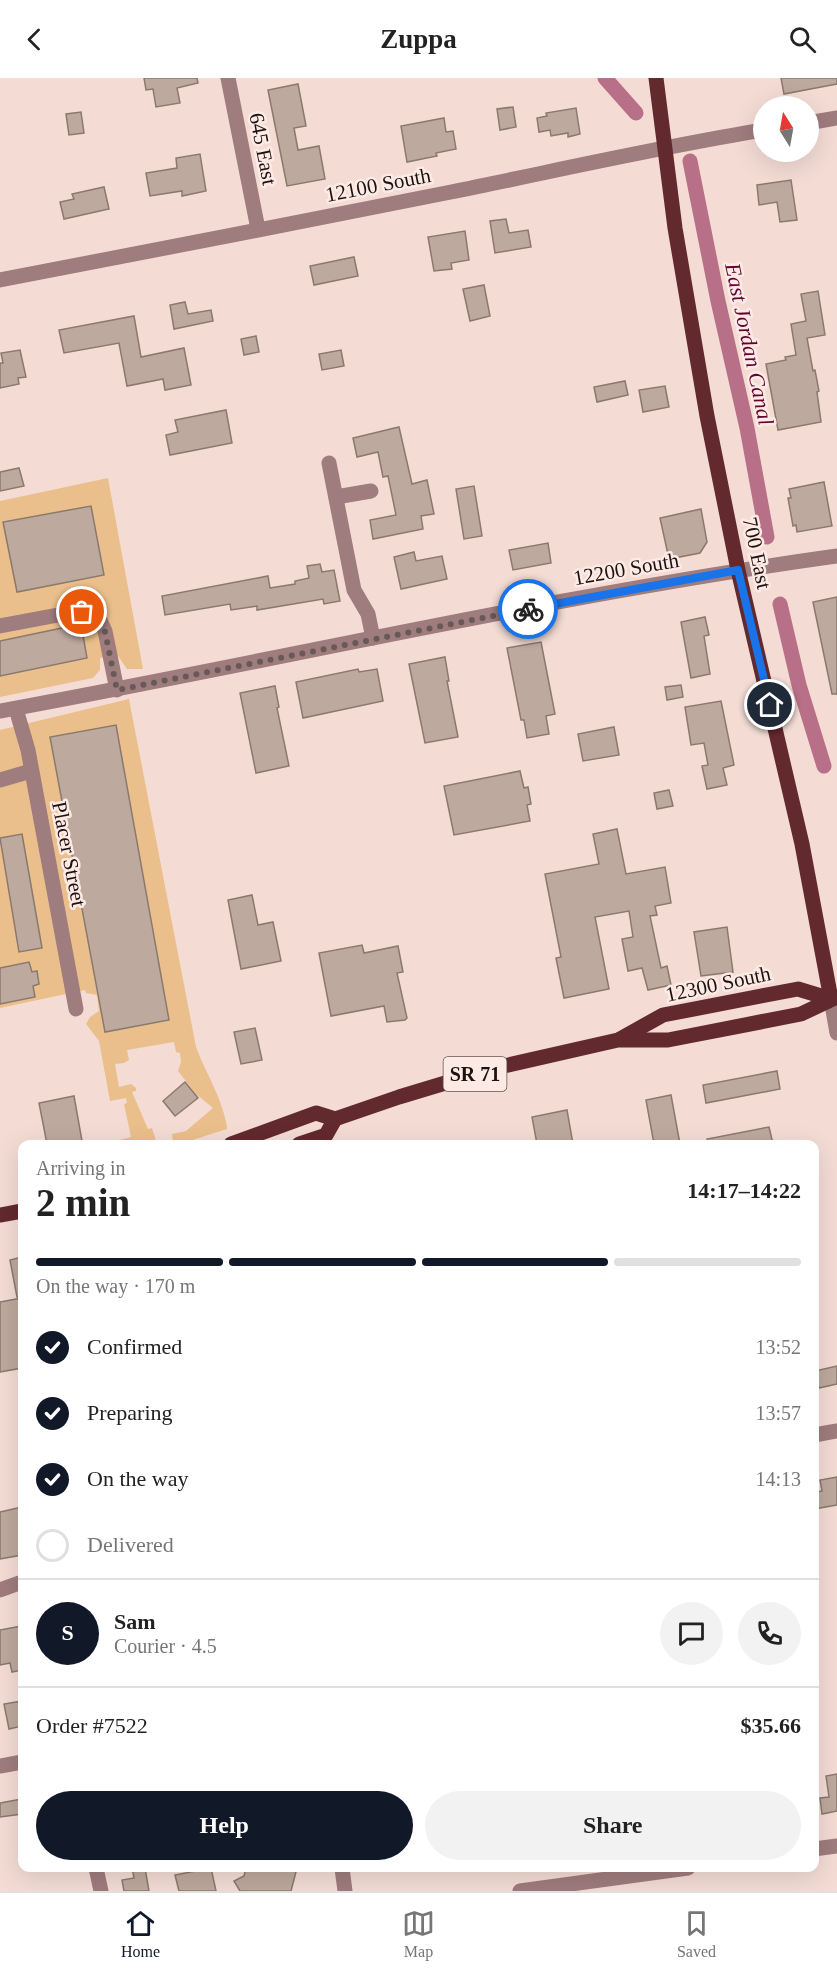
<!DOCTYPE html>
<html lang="en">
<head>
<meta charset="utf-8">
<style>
	body { margin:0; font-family:"Times New Roman",serif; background:#f2f2f2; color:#222; height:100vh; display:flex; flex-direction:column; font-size:22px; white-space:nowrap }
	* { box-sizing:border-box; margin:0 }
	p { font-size:20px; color:#767676 }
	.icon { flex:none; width:33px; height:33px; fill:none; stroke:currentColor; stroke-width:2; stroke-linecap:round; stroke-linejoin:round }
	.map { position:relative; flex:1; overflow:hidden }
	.panel { position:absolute; left:18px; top:1062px; width:801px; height:732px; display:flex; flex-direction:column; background:#fff; border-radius:12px; box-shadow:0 6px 24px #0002 }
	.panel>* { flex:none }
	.needle { width:39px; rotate:349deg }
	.buttons { position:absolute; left:753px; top:18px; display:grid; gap:12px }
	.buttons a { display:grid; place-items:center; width:66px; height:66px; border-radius:50%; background:#fff; box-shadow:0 6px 24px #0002; font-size:30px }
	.pin { position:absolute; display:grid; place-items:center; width:51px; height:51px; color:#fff; margin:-26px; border:3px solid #fff; border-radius:50%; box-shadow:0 2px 6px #0007 }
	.courier { position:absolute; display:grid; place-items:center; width:60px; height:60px; margin:-30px; border:4px solid #1a73e8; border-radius:50%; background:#fff; color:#222; box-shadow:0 2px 8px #0007 }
	.overview em { font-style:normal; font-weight:700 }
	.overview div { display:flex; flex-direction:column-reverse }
	.overview { display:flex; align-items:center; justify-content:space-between; height:102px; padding:0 18px }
	h1 { font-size:39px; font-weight:700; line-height:45px }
	.bar { display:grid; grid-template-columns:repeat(4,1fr); gap:9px 6px; align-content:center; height:72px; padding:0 18px }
	.bar i { height:8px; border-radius:4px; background:#e0e0e0 }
	.bar .active { background:#111827 }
	.bar p { grid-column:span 4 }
	.line { display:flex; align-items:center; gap:15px; padding:0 18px; border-top:2px solid #e0e0e0 }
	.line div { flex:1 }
	.round { display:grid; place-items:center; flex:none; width:63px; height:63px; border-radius:32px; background:#f2f2f2 }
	ol { padding:0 18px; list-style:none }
	li { display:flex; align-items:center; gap:18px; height:66px }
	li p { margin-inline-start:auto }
	li .icon { padding:6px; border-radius:50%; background:#111827; color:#fff; stroke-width:4 }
	li:last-child { color:#767676 }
	li i { width:33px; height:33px; border:3px solid #e0e0e0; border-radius:50% }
	.button { display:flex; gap:12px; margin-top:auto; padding:12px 18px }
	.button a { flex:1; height:69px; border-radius:36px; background:#111827; color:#fff; font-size:24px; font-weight:700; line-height:69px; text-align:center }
	.button a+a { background:#f2f2f2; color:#222 }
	header { display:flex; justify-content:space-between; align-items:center; height:78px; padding:0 18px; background:#fff; font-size:27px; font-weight:700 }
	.menu { display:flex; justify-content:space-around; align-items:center; height:84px; border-top:2px solid #e0e0e0; background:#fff; font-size:16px; color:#767676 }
	.menu a { display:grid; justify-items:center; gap:3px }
	.menu .active { color:#111827 }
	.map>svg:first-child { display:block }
	.green { fill:#ebbf8b }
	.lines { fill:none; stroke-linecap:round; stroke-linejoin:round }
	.canal { stroke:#b87088; stroke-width:15 }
	.building { fill:#bda99e; stroke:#8b796e; stroke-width:1.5 }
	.minor { stroke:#9f7c7d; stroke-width:15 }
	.major { stroke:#62292e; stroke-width:15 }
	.done { stroke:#685956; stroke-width:6; stroke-dasharray:0 10.8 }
	.route { stroke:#1a73e8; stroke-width:8 }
	.labels { text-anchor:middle; stroke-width:5; stroke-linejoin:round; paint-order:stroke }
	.shield { fill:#feeae5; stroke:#605451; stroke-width:1.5 }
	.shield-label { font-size:20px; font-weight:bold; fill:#1c1311 }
	.street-label { font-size:21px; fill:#1c1311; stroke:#feeae5 }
	.water-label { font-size:22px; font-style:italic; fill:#610432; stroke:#feeae5 }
</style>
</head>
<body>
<header><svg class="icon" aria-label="back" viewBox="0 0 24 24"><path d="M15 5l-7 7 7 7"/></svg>Zuppa<svg class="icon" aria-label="search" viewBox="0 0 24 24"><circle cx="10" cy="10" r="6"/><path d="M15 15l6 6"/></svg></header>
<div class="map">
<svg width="837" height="1813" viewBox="0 0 837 1813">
	<rect width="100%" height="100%" fill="#f4dcd5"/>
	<g class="green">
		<path d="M108 400 143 591H127L118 578 100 580V592L93 600 0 619V423Z"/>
		<path d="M129 621 196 969C206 996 222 1019 227 1049V1051L180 1066 173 1064 172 1056 186 1053 213 1030 196 1016 178 993 181 984 180 975 176 974 174 964 127 972 129 982 124 985 115 986 119 1009 131 1006 136 1010V1013L132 1014 148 1051 152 1050 157 1066H120L119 1062 131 1059 124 1026 127 1025 126 1020 110 1023 99 963 86 946 90 939 99 933 97 917 86 915 85 912 0 930V652Z"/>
	</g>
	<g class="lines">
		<g class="canal">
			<path d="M605 0 636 35"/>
			<path d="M690 83 718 223 747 350 767 459"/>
			<path d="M780 526 799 607 824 688"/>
		</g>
	</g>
	<g class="building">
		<path d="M144 0H197L198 5 177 10 180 25 156 29 153 11 146 12Z"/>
		<path d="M781 0H837V6L784 16Z"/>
		<path d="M298 6 306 48 294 50 298 72 319 68 325 101 287 108 268 12Z"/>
		<path d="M513 29 516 49 500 52 497 31Z"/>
		<path d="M576 30 580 56 568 59V55L551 58 550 52 539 54 537 40 547 38 546 35Z"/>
		<path d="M81 34 84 55 69 57 66 36Z"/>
		<path d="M444 40 446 54 453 53 456 71 436 75 437 78 407 84 401 48Z"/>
		<path d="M200 76 206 113 182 118V113L150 118 146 95 177 90 176 80Z"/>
		<path d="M791 102 797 142 780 144 777 124 759 127 757 107Z"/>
		<path d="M104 109 109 131 64 141 60 124 74 121 72 116Z"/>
		<path d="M506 141 509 155 528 152 531 169 495 175 490 143Z"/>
		<path d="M465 153 469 182 451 185 452 191 434 193 428 159Z"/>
		<path d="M354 179 358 198 314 207 310 188Z"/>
		<path d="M484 207 490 238 470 243 463 211Z"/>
		<path d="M818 213 825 257 807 260 813 293 815 292 819 313 817 314 821 344 778 352 766 286 786 282 785 279 796 277 791 246 806 243 801 216Z"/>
		<path d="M185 224 188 236 211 232 213 243 174 251 170 227Z"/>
		<path d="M134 238 141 279 184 270 191 307 165 312 163 301 127 308 119 265 64 275 59 252Z"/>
		<path d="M256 258 259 274 244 277 241 261Z"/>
		<path d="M20 272 26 299 18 300 19 306 0 310V285H3L1 275Z"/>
		<path d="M341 272 344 288 322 292 319 276Z"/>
		<path d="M625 303 628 317 597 324 594 309Z"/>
		<path d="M665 308 669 329 643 334 639 312Z"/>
		<path d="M226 332 232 365 170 377 166 357 178 354 175 342Z"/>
		<path d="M399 349 412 406 427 402 434 436 421 438 423 451 373 461 370 442 396 437 388 398 383 399 378 374 357 379 353 360Z"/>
		<path d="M19 390 24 408 0 413V394Z"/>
		<path d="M824 404 832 448 797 454 796 447 793 448 788 420H791L789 411Z"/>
		<path d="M474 408 482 458 464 461 456 411Z"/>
		<path d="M91 428 104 497 17 514 3 444Z"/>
		<path d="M701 431 707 464 700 475 669 481 660 440Z"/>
		<path d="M548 465 551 485 513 492 509 472Z"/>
		<path d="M414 474 416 483 442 478 447 501 401 511 394 479Z"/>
		<path d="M320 486 322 494 334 492 340 523 324 526 323 521 257 532V528L231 532 230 526 165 537 162 518 268 498 270 510 295 506V503L309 500 307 488Z"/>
		<path d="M837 519V616H832L813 524Z"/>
		<path d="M705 539 709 557 704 558 710 596 691 600 681 544Z"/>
		<path d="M81 546 87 580 0 598V563Z"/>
		<path d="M541 564 555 636 546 638 549 656 527 660 524 642H521L507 570Z"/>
		<path d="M445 579 449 603H447L458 659 425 665 409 586Z"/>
		<path d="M358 591 359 594 377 591 383 623 303 640 296 604Z"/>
		<path d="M681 607 683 619 667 622 665 609Z"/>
		<path d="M275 608 279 629 277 630 289 688 256 695 240 615Z"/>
		<path d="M721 623 734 687 723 690 727 707 707 711 702 688 708 687 704 665 691 667 685 629Z"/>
		<path d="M116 647 169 942 105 954 50 659Z"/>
		<path d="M614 649 619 677 583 683 578 656Z"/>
		<path d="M520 693 524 710 528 709 531 726 527 727 530 743 454 757 444 708Z"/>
		<path d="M669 712 673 728 657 731 654 715Z"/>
		<path d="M617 751 626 796 665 789 671 825 655 828 657 837 650 838 661 890 667 888 671 907 648 912 642 890 628 893 622 861 633 859 629 833 595 839 609 911 564 920 556 880 561 879 545 796 599 786 593 756Z"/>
		<path d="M22 756 42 870 19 874 0 760Z"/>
		<path d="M252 817 258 847 273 844 281 883 241 891 228 822Z"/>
		<path d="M727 849 733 894 701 898 694 854Z"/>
		<path d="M362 867 364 875 398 868 403 894 397 895 407 940 405 942 387 944 384 928 331 938 319 875Z"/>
		<path d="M29 884 32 894 37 893 39 906 33 908 35 919 0 926V890Z"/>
		<path d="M255 950 262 982 241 986 234 954Z"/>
		<path d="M777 993 780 1011 706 1025 703 1007Z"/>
		<path d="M185 1004 198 1020 175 1038 163 1023Z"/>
		<path d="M671 1017 680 1066H654L646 1022Z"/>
		<path d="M74 1018 82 1063 67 1066H47L39 1025Z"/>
		<path d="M567 1032 573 1066H537L532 1039Z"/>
		<path d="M769 1049 773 1066H707V1061Z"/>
		<path d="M22 1179V1219H17L10 1182Z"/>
		<path d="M22 1220V1290L0 1294V1224Z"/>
		<path d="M837 1288V1306L819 1310 815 1293Z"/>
		<path d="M837 1399V1427L814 1431V1414L822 1413 820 1402Z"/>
		<path d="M22 1429V1477L0 1481V1434Z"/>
		<path d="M22 1548V1592L12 1594 10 1585 0 1587V1552Z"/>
		<path d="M22 1623V1648L9 1651 4 1626Z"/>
		<path d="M837 1696V1733L822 1736 820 1720 829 1719 826 1698Z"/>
		<path d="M22 1721V1736L0 1739V1725Z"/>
		<path d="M132 1790H145L149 1813H124L122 1802 134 1800Z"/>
		<path d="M211 1790 216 1813H179L175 1797Z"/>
		<path d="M246 1790H297L291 1813H240L234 1803 244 1798Z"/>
	</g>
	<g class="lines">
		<g class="minor">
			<path d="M228 0 258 151"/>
			<path d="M808 45 837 40"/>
			<path d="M0 202C150 173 301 144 451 114 555 93 659 69 764 52"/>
			<path d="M329 385 354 512 368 536 373 560"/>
			<path d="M336 419 371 413"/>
			<path d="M0 548 74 534 90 536 100 542 105 553 117 612"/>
			<path d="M16 631 28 672 76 931"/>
			<path d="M0 633C279 582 556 517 837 478"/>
			<path d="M0 702 31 693"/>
			<path d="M831 921 837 955"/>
			<path d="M814 1357 837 1353"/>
			<path d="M0 1512 22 1504"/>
			<path d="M0 1688 22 1684"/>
			<path d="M814 1771 837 1768"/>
			<path d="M96 1790 101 1813"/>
			<path d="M342 1790 345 1813"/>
			<path d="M520 1813 688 1790"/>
		</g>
		<g class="major">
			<path d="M656 0 675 150 707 338 738 492 802 766 831 921"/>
			<path d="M620 961 663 937 761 918 798 911 831 921"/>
			<path d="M231 1066 316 1035 335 1041 399 1019 495 990 618 962H668L801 936 837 919"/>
			<path d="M299 1066 326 1057 335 1041"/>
			<path d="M0 1137 22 1133"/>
		</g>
	</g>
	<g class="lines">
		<path class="done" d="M82 534 97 540 104 549 117 612 528 531"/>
		<path class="route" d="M528 531 738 492 770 627"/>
	</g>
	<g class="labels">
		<rect class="shield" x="443.5" y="979" width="63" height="34" rx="4.5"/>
		<g class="shield-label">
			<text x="475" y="1003">SR 71</text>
		</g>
		<g class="street-label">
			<text transform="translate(263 71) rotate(79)" y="7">645 East</text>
			<text transform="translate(378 107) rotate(-11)" y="7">12100 South</text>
			<text transform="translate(757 475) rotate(78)" y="7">700 East</text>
			<text transform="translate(626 491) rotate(-10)" y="7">12200 South</text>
			<text transform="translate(69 776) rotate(79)" y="7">Placer Street</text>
			<text transform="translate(718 906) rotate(-12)" y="7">12300 South</text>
		</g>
		<g class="water-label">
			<text transform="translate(750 266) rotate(78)" y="8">East Jordan Canal</text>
		</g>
	</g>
</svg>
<div class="buttons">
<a><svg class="needle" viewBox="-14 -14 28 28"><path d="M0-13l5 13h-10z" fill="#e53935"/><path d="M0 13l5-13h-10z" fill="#767676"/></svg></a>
</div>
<div class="pin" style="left:82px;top:534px;background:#ea580c"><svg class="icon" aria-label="bag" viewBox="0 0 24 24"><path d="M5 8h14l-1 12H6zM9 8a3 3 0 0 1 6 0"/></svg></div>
<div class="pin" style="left:770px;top:627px;background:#1f2937"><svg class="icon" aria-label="home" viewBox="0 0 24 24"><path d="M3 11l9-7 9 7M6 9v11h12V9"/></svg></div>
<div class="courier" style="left:528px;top:531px"><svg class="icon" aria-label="bike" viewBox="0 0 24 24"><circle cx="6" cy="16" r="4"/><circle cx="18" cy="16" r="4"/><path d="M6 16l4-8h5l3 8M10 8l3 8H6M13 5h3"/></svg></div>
<section class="panel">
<div class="overview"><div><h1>2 min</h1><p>Arriving in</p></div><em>14:17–14:22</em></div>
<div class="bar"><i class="active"></i><i class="active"></i><i class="active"></i><i></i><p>On the way · 170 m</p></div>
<ol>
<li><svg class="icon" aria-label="check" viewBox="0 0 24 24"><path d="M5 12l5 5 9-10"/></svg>Confirmed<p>13:52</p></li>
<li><svg class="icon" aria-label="check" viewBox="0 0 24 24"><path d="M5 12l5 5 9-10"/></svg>Preparing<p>13:57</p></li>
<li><svg class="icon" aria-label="check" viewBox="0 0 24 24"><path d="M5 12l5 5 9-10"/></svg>On the way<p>14:13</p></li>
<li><i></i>Delivered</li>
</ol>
<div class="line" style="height:108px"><b class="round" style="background:#111827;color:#fff">S</b><div><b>Sam</b><p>Courier · 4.5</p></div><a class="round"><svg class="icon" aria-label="chat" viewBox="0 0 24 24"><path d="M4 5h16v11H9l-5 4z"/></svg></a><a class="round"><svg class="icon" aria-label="phone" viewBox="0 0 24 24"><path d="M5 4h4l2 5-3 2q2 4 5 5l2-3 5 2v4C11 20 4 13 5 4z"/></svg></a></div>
<div class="line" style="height:78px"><div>Order #7522</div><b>$35.66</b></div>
<div class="button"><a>Help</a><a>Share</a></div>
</section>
</div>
<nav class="menu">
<a class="active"><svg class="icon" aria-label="home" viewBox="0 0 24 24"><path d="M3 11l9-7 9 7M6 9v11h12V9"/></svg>Home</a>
<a><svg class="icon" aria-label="map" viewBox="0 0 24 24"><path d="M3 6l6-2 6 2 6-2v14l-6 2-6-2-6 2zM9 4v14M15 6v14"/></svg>Map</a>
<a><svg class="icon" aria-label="saved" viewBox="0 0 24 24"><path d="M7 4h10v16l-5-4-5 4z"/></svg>Saved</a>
</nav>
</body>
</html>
